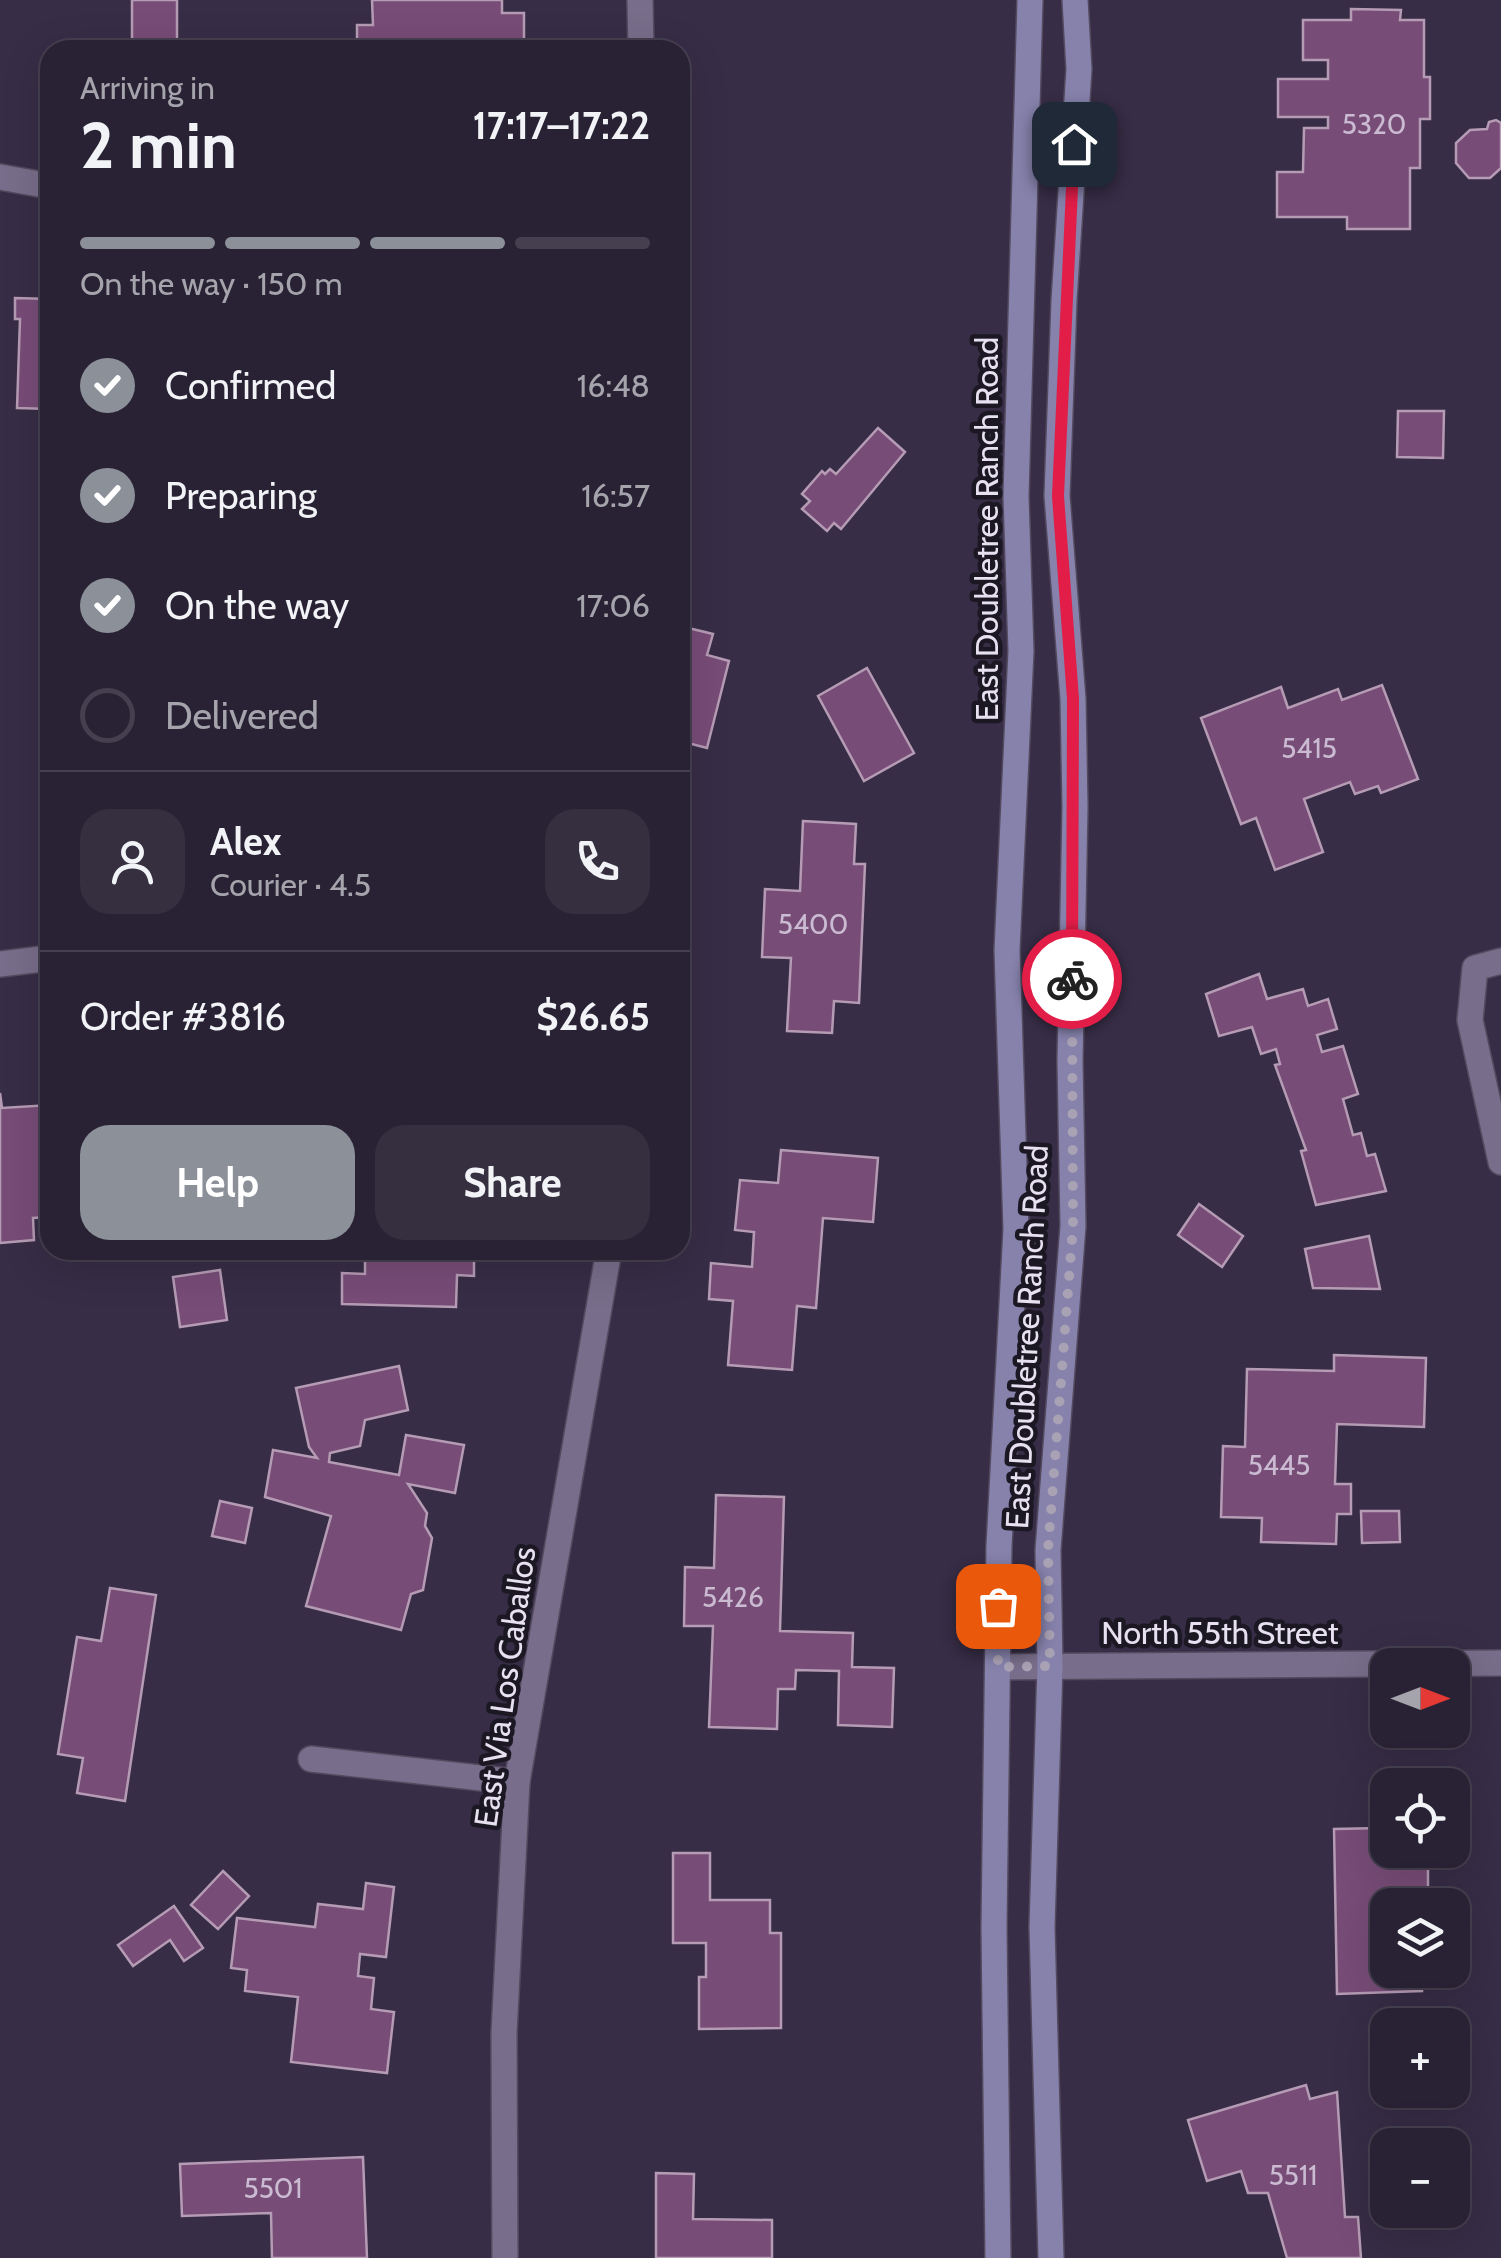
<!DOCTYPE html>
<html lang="en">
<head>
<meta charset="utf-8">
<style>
	body { margin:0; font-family:Cabin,sans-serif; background:#352f40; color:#f1f3f6; height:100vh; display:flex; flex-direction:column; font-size:38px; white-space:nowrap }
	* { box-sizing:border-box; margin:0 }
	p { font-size:32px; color:#a5a4ac }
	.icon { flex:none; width:55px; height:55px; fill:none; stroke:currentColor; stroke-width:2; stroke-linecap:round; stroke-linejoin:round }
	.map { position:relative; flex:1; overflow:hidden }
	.side { position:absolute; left:40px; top:40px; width:650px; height:1220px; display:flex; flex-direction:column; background:#292234; border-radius:30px; box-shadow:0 10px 40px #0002,0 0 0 2px #453f4f }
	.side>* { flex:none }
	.needle { width:65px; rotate:90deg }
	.buttons { position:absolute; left:1370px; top:1648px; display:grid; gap:20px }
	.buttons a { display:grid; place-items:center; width:100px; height:100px; border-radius:20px; background:#292234; box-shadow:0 10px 40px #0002,0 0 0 2px #453f4f; font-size:50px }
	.pin { position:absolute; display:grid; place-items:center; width:85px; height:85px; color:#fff; margin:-42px; border-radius:20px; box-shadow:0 5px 15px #0006 }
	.courier { position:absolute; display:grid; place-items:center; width:100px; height:100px; margin:-50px; border:8px solid #e11d48; border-radius:50%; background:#fff; color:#222; box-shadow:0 2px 12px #0007 }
	.head em { font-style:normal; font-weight:700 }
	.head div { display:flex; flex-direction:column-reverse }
	.head { display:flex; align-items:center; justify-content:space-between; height:170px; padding:0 40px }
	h1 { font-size:65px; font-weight:700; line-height:75px }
	.bar { display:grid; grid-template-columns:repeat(4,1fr); gap:15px 10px; align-content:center; height:120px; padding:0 40px }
	.bar i { height:12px; border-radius:8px; background:#453f4f }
	.bar .current { background:#8c9099 }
	.bar p { grid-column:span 4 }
	.line { display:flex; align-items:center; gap:25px; padding:0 40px; border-top:2px solid #453f4f }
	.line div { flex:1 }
	.round { display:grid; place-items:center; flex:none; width:105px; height:105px; border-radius:30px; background:#352f40 }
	ol { padding:0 40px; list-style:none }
	li { display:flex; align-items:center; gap:30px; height:110px }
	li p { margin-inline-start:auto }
	li .icon { padding:10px; border-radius:50%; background:#8c9099; color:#fff; stroke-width:4 }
	li:last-child { color:#a5a4ac }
	li i { width:55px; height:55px; border:5px solid #453f4f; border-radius:50% }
	.cta { display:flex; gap:20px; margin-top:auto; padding:20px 40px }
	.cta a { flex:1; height:115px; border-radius:30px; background:#8c9099; color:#fff; font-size:40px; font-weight:700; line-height:115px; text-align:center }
	.cta a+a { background:#352f40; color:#f1f3f6 }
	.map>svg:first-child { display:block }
	.building { fill:#774c77; stroke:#b59bb4; stroke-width:2.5 }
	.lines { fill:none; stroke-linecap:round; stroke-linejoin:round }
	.minor-casing { stroke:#534a5f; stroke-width:28 }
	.secondary-casing { stroke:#534a5f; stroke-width:28 }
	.minor { stroke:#786d8a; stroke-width:25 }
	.secondary { stroke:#8682ac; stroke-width:25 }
	.done { stroke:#a9a1b4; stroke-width:10; stroke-dasharray:0 18 }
	.route { stroke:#e11d48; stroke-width:12 }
	.labels { text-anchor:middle; stroke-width:9; stroke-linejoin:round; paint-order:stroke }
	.number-label { font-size:28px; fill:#cabbd2 }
	.street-label { font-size:32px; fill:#e6e0f0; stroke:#1c1823 }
</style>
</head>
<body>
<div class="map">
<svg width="1501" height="2258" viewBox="0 0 1501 2258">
	<rect width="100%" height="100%" fill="#372d46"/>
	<g class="building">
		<rect x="132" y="0" width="45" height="50"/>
		<path d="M372 0H502V13H524V50H357V25H373Z"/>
		<path d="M1351 9 1401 10 1400 20H1424V77H1430V119H1420V168H1410V229H1347V217H1277V172H1303L1304 128H1328V117H1278V79H1328V60H1303V20H1351Z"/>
		<path d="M1496 120 1501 123V168L1490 178H1469L1456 163V143L1470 130 1487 129 1489 122Z"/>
		<path d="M15 298 50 299V409L17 408 20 319H15Z"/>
		<path d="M1398 411H1444L1443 458 1397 457Z"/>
		<path d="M878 428 905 452 841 529 834 523 827 531 802 509 810 501 802 494 822 471 825 474 830 469 836 474Z"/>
		<path d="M680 626 713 634 707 655 729 661 707 748 680 741Z"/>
		<path d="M867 668 914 753 864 781 818 696Z"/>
		<path d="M1382 685 1418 779 1381 793 1378 786 1355 794 1350 782 1304 799 1323 852 1275 870 1256 818 1241 824 1201 718 1281 687 1288 708 1338 689 1342 700Z"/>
		<path d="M803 821 856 824 854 864H865L859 1003 834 1001 832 1033 787 1031 791 958 762 957 765 889 800 891Z"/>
		<path d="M1259 974 1267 999 1303 989 1308 1006 1328 999 1337 1029 1317 1035 1322 1052 1343 1046 1358 1094 1343 1099 1353 1135 1361 1133 1367 1156 1375 1154 1386 1191 1316 1205 1301 1151 1306 1150 1275 1065 1280 1064 1276 1049 1261 1054 1252 1027 1219 1036 1206 994Z"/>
		<path d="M0 1093 2 1108 50 1105V1217L33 1218 34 1240 0 1243Z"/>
		<path d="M781 1150 878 1158 873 1222 823 1218 816 1308 797 1306 792 1370 728 1365 733 1301 709 1299 711 1263 752 1267 754 1232 735 1230 740 1180 778 1183Z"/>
		<path d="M1199 1204 1243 1236 1222 1267 1178 1235Z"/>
		<path d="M1369 1236 1380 1289 1313 1288 1305 1249Z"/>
		<path d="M365 1250H474V1276L457 1275 456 1307 342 1304V1273L365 1274Z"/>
		<path d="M220 1270 227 1320 180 1327 173 1277Z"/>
		<path d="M1334 1355 1426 1358 1424 1427 1337 1424 1335 1484H1351V1514H1337L1336 1544 1261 1542 1262 1518 1221 1517 1223 1446 1245 1447 1247 1369 1334 1371Z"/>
		<path d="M399 1366 408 1410 365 1420 360 1446 330 1453 329 1462 399 1475 406 1435 464 1445 455 1493 408 1484 427 1513 425 1526 432 1538 423 1590 411 1594 401 1630 306 1606 331 1516 265 1497 273 1450 317 1458 309 1447 296 1388Z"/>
		<path d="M716 1495 784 1497 780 1631 853 1633 852 1667 894 1668 892 1727 838 1725 839 1671 796 1670 795 1689H778L777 1729 709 1727 713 1626H684L685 1567 714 1568Z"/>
		<path d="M220 1501 252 1508 245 1543 212 1536Z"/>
		<path d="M1361 1511H1399L1400 1542 1362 1543Z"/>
		<path d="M110 1588 156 1595 125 1801 77 1793 83 1758 58 1754 77 1637 101 1641Z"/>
		<path d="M1382 1814H1388V1850H1439L1440 1868H1428V1905H1388V1970H1422V1991L1337 1994 1334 1829 1382 1828Z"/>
		<path d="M673 1853H710V1900H770V1933H781V2028L699 2029V1977H706V1943H673Z"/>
		<path d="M223 1871 249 1896 218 1929 191 1905Z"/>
		<path d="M366 1883 394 1887 386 1957 360 1954 358 1976 374 1978 371 2009 394 2012 387 2073 291 2062 298 1997 245 1991 247 1970 231 1968 237 1918 315 1927 318 1904 363 1909Z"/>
		<path d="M174 1906 203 1948 184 1961 170 1940 133 1966 118 1945Z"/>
		<path d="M1306 2085 1310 2099 1337 2092 1345 2217H1358L1361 2258H1287L1268 2193H1248L1241 2171 1207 2181 1188 2120Z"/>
		<path d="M363 2157 367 2258H272L271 2213 182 2216 180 2164Z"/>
		<path d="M656 2173 694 2174 693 2219 772 2220V2258H656Z"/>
	</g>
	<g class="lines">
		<g class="minor-casing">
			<g id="minor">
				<path d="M640 0 641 50"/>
				<path d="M0 177 50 186"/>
				<path d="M1501 961 1475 968 1470 1020 1501 1162"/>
				<path d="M0 964 50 958"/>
				<path d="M999 1667 1501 1663"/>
				<path d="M311 1759 517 1782"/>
				<path d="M505 2258 504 2033 517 1782 609 1250"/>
			</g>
		</g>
		<g class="secondary-casing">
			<g id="secondary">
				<path d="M998 2258 994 1928 999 1546 1016 1229 1007 950 1021 651 1016 496 1030 0"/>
				<path d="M1051 2258 1042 1927 1050 1666 1048 1550 1073 1226 1070 1061 1075 807 1073 699 1057 496 1064 301 1079 69 1075 0"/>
			</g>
		</g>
		<use href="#minor" class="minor"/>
		<use href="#secondary" class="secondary"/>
	</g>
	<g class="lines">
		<path class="done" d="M998 1606V1667L1050 1666 1048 1550 1073 1226 1072 979"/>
		<path class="route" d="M1072 979 1073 699 1058 496 1074 144"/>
	</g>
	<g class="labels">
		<g class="number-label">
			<text x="1374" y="134">5320</text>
			<text x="1309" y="758">5415</text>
			<text x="813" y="934">5400</text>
			<text x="1279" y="1475">5445</text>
			<text x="733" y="1607">5426</text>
			<text x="1293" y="2185">5511</text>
			<text x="273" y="2198">5501</text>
		</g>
		<g class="street-label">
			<text transform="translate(987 529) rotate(-90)" y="11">East Doubletree Ranch Road</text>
			<text transform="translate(1027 1337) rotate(-87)" y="11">East Doubletree Ranch Road</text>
			<text x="1220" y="1644">North 55th Street</text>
			<text transform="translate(505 1687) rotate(-82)" y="11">East Via Los Caballos</text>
		</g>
	</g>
</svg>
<div class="buttons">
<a><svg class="needle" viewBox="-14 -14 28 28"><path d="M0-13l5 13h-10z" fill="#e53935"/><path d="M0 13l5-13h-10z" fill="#a5a4ac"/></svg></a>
<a><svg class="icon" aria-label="locate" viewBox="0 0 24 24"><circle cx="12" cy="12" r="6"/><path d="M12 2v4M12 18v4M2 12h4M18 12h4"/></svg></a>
<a><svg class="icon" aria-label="layers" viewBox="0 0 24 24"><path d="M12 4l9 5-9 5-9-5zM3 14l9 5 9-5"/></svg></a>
<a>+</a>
<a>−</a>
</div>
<div class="pin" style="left:998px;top:1606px;background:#ea580c"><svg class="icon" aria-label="bag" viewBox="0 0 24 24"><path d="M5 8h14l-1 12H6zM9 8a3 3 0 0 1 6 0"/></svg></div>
<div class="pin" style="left:1074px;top:144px;background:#1f2937"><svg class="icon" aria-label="home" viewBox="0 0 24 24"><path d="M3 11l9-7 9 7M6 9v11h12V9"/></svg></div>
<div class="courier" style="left:1072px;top:979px"><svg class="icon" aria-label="bike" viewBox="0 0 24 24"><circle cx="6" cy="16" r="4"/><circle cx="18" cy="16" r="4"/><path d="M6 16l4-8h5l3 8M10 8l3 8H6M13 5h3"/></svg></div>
<section class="side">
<div class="head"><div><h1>2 min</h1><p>Arriving in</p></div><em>17:17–17:22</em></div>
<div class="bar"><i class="current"></i><i class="current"></i><i class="current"></i><i></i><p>On the way · 150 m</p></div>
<ol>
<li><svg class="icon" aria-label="check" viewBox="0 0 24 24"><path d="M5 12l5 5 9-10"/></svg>Confirmed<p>16:48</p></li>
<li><svg class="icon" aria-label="check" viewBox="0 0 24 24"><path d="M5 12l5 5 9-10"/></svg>Preparing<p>16:57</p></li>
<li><svg class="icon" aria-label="check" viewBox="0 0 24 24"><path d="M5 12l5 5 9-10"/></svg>On the way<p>17:06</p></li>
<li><i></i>Delivered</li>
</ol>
<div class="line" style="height:180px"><a class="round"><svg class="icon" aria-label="person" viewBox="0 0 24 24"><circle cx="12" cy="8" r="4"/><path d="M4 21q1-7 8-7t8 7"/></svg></a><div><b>Alex</b><p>Courier · 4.5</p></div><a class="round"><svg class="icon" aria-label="phone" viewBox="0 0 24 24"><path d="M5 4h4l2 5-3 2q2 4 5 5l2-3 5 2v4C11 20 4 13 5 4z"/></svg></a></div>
<div class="line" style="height:130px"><div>Order #3816</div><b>$26.65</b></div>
<div class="cta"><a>Help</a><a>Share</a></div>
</section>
</div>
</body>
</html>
